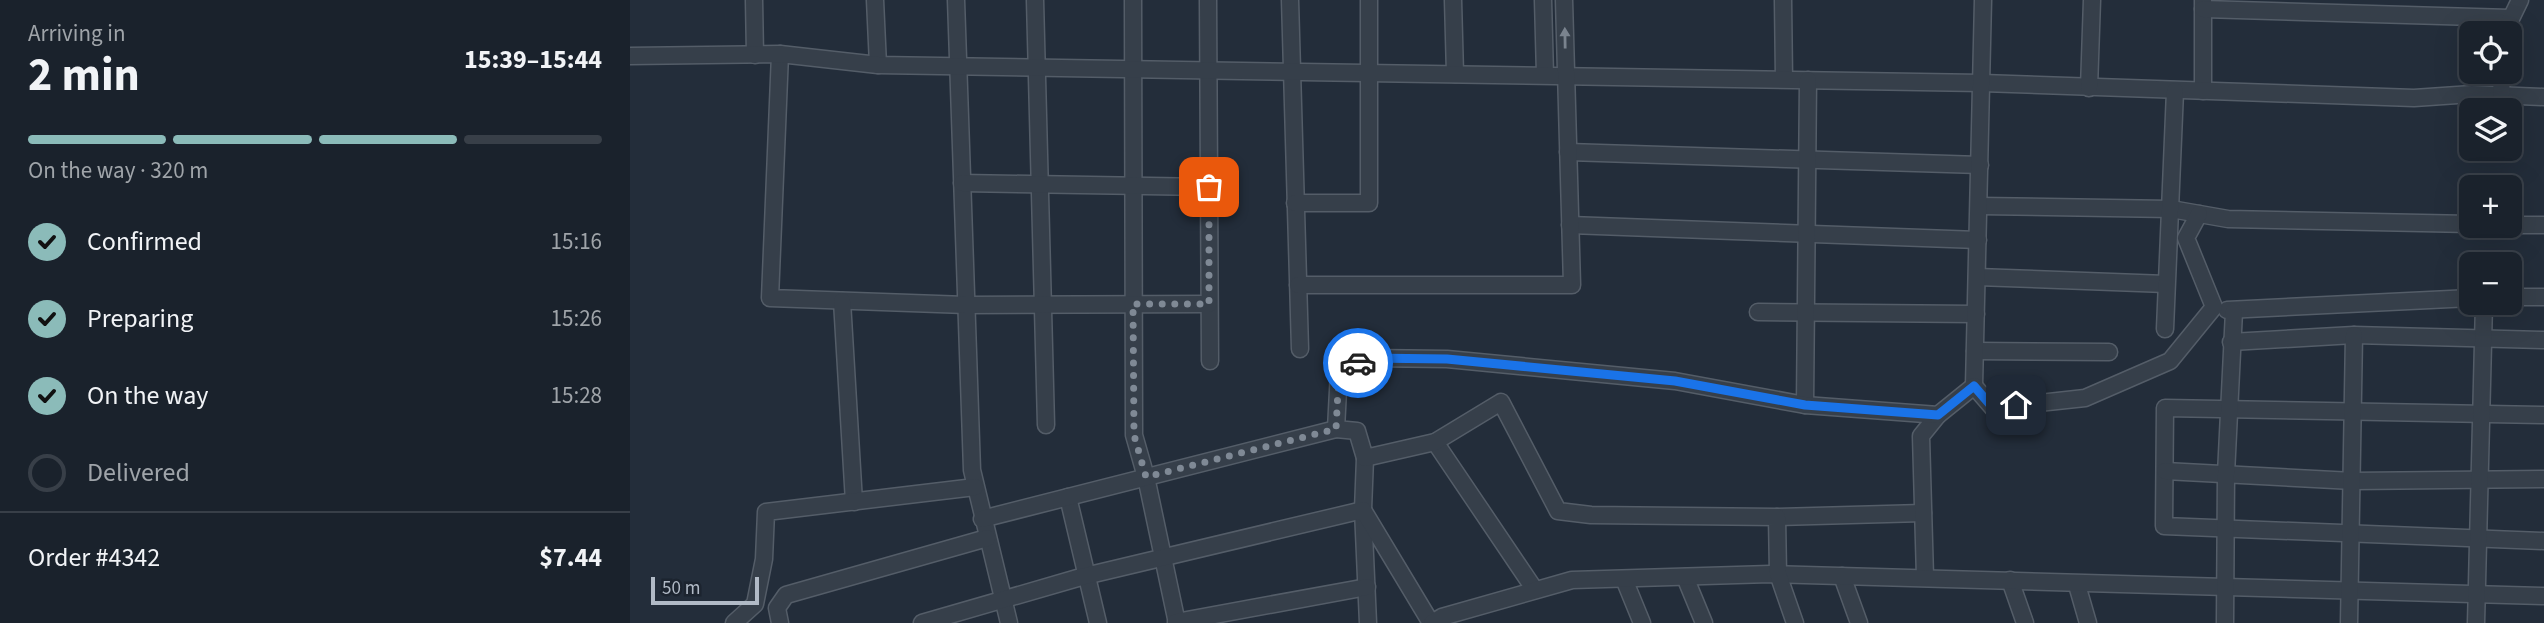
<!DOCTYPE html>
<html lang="en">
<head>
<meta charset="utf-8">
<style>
	body { margin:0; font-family:"Source Sans 3",sans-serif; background:#232a34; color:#f1f3f6; height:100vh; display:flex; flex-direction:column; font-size:26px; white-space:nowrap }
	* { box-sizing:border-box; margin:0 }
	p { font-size:23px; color:#9fa4a9 }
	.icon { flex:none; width:38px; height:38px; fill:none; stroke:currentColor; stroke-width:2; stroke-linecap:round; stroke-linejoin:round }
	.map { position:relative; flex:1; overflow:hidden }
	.drawer { display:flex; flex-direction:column; background:#1a222c; width:630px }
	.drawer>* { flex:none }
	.buttons { position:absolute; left:1829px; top:21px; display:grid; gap:14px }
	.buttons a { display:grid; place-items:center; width:63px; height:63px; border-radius:10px; background:#1a222c; box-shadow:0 7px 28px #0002,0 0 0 2px #383f48; font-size:35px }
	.scale { position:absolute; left:21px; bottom:18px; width:108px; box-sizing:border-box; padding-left:7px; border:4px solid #b1bac6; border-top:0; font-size:19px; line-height:24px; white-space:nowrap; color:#b1bac6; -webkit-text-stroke:5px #1c242f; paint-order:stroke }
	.pin { position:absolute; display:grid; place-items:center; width:60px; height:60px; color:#fff; margin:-30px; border-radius:14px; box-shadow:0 4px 10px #0006 }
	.courier { position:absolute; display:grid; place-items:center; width:70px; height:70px; margin:-35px; border:5px solid #1a73e8; border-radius:50%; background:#fff; color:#222; box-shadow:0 2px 9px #0007 }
	.summary em { font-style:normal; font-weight:700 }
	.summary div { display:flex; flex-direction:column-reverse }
	.summary { display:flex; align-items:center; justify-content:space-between; height:119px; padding:0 28px }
	h1 { font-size:46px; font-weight:700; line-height:52px }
	.bar { display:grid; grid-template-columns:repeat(4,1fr); gap:10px 7px; align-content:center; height:84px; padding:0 28px }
	.bar i { height:9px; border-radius:5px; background:#383f48 }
	.bar .on { background:#8bbbb9 }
	.bar p { grid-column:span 4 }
	.line { display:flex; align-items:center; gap:18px; padding:0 28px; border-top:2px solid #383f48 }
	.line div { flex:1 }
	ol { padding:0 28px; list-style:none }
	li { display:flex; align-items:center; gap:21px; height:77px }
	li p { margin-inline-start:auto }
	li .icon { padding:7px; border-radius:50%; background:#8bbbb9; color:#111; stroke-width:4 }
	li:last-child { color:#9fa4a9 }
	li i { width:38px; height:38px; border:4px solid #383f48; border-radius:50% }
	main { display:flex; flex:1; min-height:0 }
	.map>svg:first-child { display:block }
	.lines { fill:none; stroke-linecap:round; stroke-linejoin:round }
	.minor-casing { stroke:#545d68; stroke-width:19 }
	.minor { stroke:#363f4a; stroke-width:16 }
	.oneway { fill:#7a838e }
	.done { stroke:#7f8995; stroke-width:7; stroke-dasharray:0 12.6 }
	.route { stroke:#1a73e8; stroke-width:9 }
</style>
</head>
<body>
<main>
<section class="drawer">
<div class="summary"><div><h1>2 min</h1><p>Arriving in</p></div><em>15:39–15:44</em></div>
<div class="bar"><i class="on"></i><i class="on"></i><i class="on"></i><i></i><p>On the way · 320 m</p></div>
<ol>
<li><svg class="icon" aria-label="check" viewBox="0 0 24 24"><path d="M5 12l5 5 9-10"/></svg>Confirmed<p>15:16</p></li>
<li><svg class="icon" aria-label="check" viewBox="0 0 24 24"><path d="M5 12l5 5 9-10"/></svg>Preparing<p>15:26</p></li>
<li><svg class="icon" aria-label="check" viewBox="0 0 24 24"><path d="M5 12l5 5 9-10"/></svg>On the way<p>15:28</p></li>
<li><i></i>Delivered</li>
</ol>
<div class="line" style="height:91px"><div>Order #4342</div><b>$7.44</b></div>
</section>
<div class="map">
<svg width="1914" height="623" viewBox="0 0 1914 623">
	<rect width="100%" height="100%" fill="#232d3a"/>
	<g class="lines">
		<g class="minor-casing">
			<g id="minor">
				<path d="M124 0 125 55"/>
				<path d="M245 0 248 65"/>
				<path d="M326 0 342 470 379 623"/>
				<path d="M405 0 416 425"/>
				<path d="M503 0 504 435 516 477 547 623"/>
				<path d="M578 0 580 361"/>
				<path d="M660 0 670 349"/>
				<path d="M823 0 825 74"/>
				<path d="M913 0 915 75"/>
				<path d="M1153 0 1154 79"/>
				<path d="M1573 0V91"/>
				<path d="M1573 9 1880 18"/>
				<path d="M1874 33 1890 0"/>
				<path d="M150 54 140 298 336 305 579 304"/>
				<path d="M0 56 150 54 248 65 1352 83 1784 98 1842 94 1914 97"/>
				<path d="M1459 88 1462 0"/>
				<path d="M1871 95 1872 72"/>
				<path d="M938 152 1350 165"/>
				<path d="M332 183 579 187"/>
				<path d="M665 203H739V0"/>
				<path d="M1349 206 1541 209 1598 219 1841 224"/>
				<path d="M940 225 1348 240"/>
				<path d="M1880 225H1914"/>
				<path d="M1347 277 1536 284"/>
				<path d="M668 285H942L934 0"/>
				<path d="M1880 297H1914"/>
				<path d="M212 301 224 502"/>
				<path d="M1597 310 1841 298"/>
				<path d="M1128 312 1346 314"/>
				<path d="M1535 329 1545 91"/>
				<path d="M1601 342 1724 335 1914 340"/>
				<path d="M1345 351 1479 352"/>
				<path d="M1344 386 1353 0"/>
				<path d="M1175 405 1178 80"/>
				<path d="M1914 415 1535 408 1534 526 1914 541"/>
				<path d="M805 442 905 590"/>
				<path d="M735 458 733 510 738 623"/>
				<path d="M1535 471 1723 481 1914 479"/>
				<path d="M438 497 468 623"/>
				<path d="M1147 517 1293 513"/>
				<path d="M352 519 706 429"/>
				<path d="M1212 576 1229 623"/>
				<path d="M1055 577 1074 623"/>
				<path d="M1295 577 1291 436 1308 415"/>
				<path d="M994 579 1012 623"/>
				<path d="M1380 580 1395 623"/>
				<path d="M1447 585 1458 623"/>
				<path d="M546 622 737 587"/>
				<path d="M104 623 125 604 134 559 136 512 345 487"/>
				<path d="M150 623 147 608 156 595 357 538"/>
				<path d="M292 623 451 577 733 510 801 623"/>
				<path d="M802 623 812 617 942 580 1140 574 1914 596"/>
				<path d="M1165 623 1148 574 1147 517 961 515 928 511 871 402 805 442 735 458 727 431 706 429 709 371 738 358 817 359 1045 381 1175 405 1308 415 1344 386 1363 408 1455 398 1540 361 1584 307 1556 238 1569 214"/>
				<path d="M1595 623 1596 474 1604 311"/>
				<path d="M1719 623 1724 335"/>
				<path d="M1846 623 1854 303"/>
			</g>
		</g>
		<use href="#minor" class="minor"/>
	</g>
	<defs><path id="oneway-solid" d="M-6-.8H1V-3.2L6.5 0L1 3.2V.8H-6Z" transform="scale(1.75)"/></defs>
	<use class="oneway" href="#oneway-solid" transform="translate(935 38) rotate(-91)"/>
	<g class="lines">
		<path class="done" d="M579 187V304H503L504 435 516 477 706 429 709 371 728 363"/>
		<path class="route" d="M728 363 738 358 817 359 1045 381 1175 405 1308 415 1344 386 1363 408 1386 405"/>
	</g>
</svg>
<div class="buttons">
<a><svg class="icon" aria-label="locate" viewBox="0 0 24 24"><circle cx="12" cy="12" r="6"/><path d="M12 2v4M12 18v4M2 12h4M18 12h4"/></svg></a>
<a><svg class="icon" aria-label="layers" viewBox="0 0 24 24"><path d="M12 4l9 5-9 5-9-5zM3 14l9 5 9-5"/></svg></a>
<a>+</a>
<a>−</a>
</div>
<div class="scale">50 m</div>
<div class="pin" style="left:579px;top:187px;background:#ea580c"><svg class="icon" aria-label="bag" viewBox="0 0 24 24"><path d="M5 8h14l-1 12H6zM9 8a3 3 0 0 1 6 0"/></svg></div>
<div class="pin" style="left:1386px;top:405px;background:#1f2937"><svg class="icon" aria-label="home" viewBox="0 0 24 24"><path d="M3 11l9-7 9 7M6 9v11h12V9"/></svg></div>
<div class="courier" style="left:728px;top:363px"><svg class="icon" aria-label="car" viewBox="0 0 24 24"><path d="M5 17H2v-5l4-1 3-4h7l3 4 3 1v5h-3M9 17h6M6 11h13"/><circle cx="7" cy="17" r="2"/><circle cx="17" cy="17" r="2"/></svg></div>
</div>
</main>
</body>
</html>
